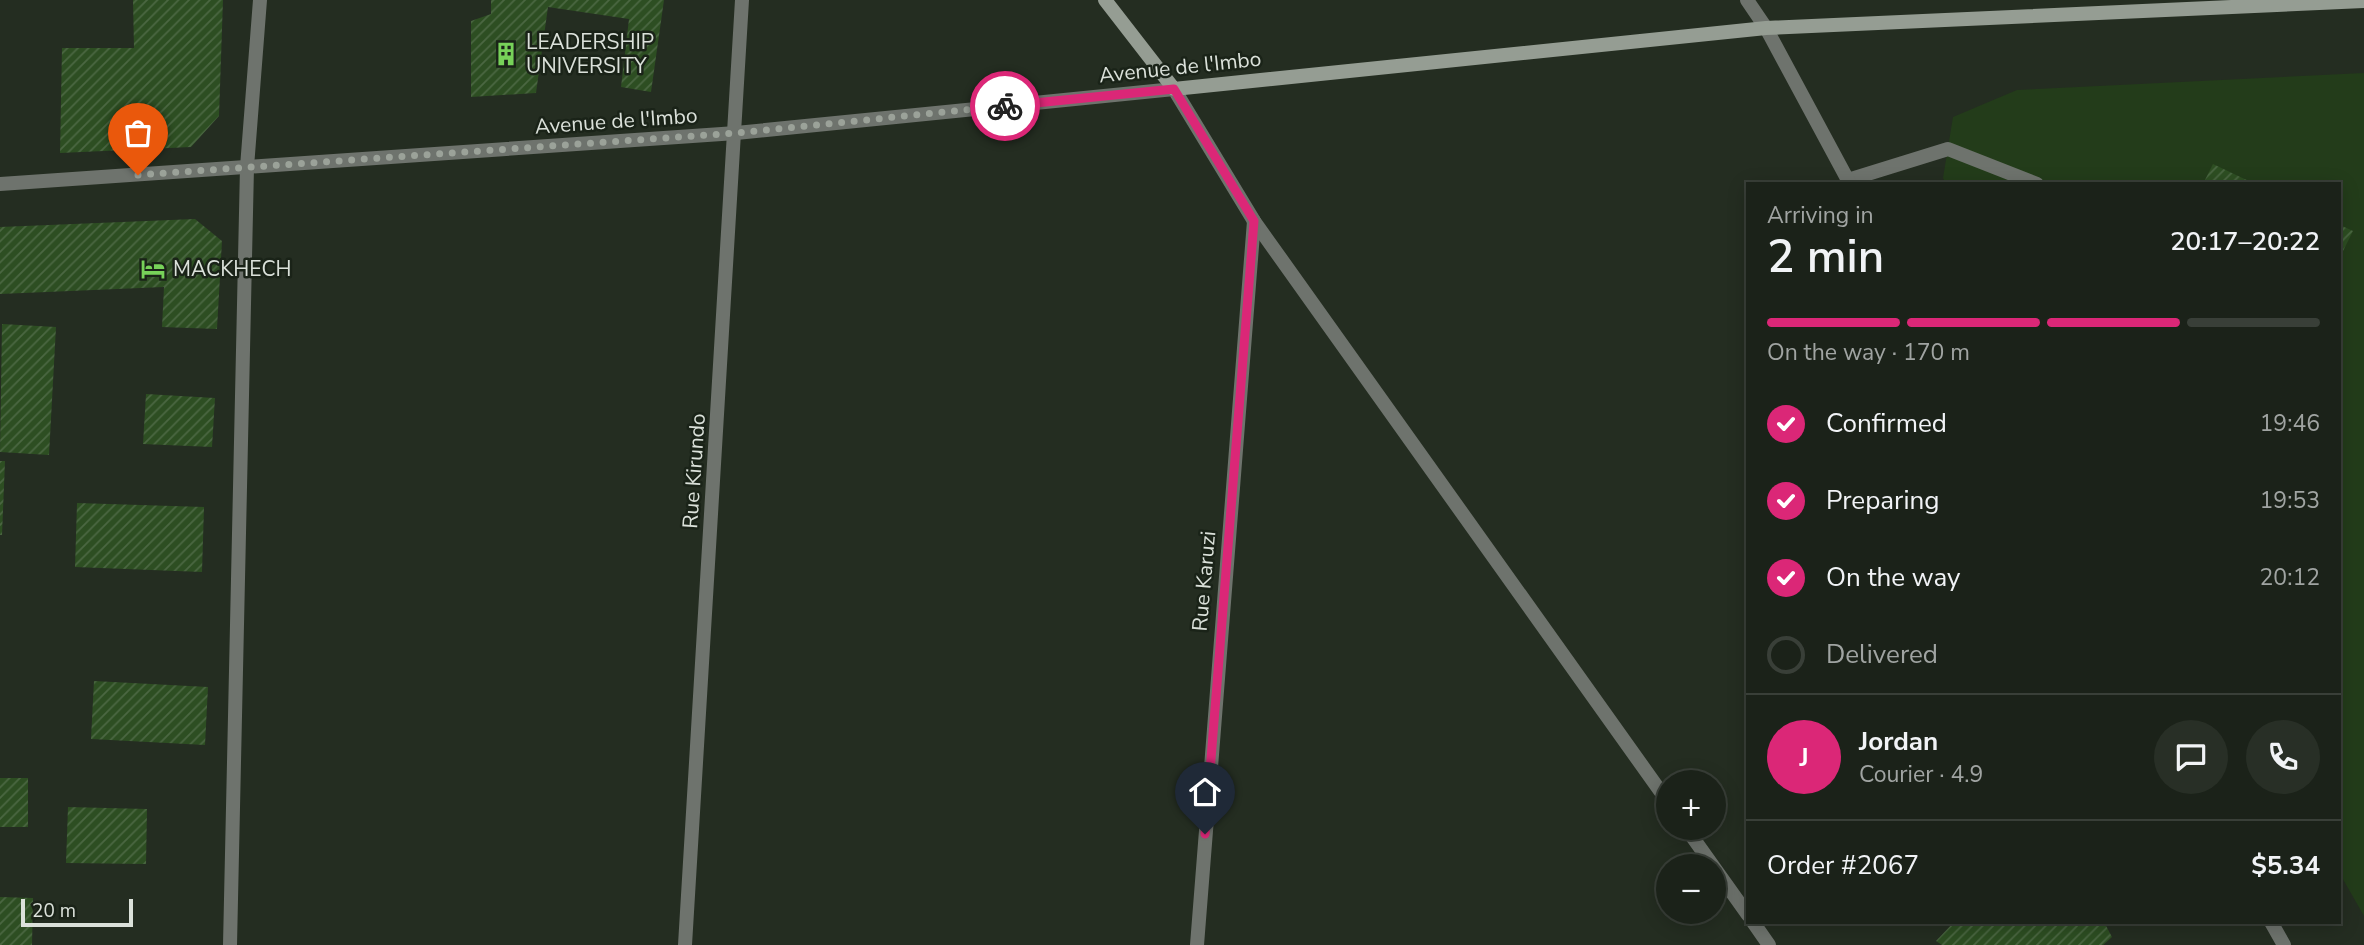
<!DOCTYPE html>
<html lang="en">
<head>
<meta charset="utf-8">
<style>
	body { margin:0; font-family:"Nunito Sans",sans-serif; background:#282f26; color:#f1f3f6; height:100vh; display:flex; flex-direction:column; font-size:26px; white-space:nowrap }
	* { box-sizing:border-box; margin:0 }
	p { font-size:23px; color:#a0a4a2 }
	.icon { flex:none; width:38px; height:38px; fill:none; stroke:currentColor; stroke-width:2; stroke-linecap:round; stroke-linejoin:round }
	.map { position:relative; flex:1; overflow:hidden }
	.sheet { position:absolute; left:1746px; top:182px; width:595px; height:742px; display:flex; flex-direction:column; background:#1b2219; border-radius:0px; box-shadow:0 4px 18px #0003,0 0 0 2px #393f38 }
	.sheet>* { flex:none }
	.fabs { position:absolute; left:1656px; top:770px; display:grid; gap:14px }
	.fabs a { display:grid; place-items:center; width:70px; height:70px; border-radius:50%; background:#1b2219; box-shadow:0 4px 18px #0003,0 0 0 2px #393f38; font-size:35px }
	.scale { position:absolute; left:21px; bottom:18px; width:112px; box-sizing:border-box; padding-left:7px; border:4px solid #dbe1da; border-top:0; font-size:19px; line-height:24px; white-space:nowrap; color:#dbe1da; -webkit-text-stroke:5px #1a2318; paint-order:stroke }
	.pin { position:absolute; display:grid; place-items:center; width:60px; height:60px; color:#fff; margin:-72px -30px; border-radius:50% 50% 50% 0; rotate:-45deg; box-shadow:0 0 7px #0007 }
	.pin .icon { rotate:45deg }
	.courier { position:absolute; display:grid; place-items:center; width:70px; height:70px; margin:-35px; border:5px solid #db2777; border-radius:50%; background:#fff; color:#222; box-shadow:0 2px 9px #0007 }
	.head em { font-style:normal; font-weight:600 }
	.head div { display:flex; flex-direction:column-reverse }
	.head { display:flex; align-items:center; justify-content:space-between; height:119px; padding:0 21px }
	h1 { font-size:46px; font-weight:600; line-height:52px }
	.bar { display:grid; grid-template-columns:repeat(4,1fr); gap:10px 7px; align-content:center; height:84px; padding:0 21px }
	.bar i { height:9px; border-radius:5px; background:#393f38 }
	.bar .selected { background:#db2777 }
	.bar p { grid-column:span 4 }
	.line { display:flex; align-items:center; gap:18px; padding:0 21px; border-top:2px solid #393f38 }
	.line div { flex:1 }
	.round { display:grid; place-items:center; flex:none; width:74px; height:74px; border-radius:37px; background:#282f26 }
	ol { padding:0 21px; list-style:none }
	li { display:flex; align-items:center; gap:21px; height:77px }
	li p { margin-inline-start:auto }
	li .icon { padding:7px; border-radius:50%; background:#db2777; color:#fff; stroke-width:4 }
	li:last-child { color:#a0a4a2 }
	li i { width:38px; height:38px; border:4px solid #393f38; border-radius:50% }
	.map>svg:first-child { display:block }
	.grass { fill:#233c1a }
	.building { fill:url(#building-hatch) }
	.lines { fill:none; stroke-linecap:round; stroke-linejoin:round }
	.lane { stroke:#6e736d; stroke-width:14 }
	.street { stroke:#6e736d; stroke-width:14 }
	.secondary { stroke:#959d93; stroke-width:14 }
	.done { stroke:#9ba299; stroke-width:7; stroke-dasharray:0 12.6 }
	.route { stroke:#db2777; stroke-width:9 }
	.labels { text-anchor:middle; stroke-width:5; stroke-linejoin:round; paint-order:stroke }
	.poi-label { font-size:21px; fill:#dbe1da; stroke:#1a2318; text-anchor:start }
	.street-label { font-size:21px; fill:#dbe1da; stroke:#1a2318 }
</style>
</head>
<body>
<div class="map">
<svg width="2364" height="945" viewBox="0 0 2364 945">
	<defs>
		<pattern id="building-hatch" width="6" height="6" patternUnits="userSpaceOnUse" patternTransform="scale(1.75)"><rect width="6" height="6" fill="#2d4e22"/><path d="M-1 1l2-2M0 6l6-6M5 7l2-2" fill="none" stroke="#4b6742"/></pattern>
	</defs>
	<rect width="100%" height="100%" fill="#242d21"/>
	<path class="grass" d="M2364 73V916L2340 874V184H1946L1943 178 1953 117 2017 90Z"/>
	<g class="building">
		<path d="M133 0H223L219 116 191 147 60 153 62 48H134Z"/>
		<path d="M491 0H664L651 92 621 87 629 19 548 7 536 93 471 97V21L491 14Z"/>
		<path d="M2213 164 2255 184H2203Z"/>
		<path d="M195 219 222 241 217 329 162 327 164 287 0 294V227Z"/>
		<path d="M2340 225 2353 231 2340 257Z"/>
		<path d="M2 324 56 327 49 455 0 452Z"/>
		<path d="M146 394 215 398 212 447 143 444Z"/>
		<path d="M0 461H5L2 535H0Z"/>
		<path d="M77 503 204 507 202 572 75 567Z"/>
		<path d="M94 681 208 687 205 745 91 739Z"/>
		<rect x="0" y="778" width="28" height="49"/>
		<path d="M68 807 147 809 146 864 66 863Z"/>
		<path d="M0 897 33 898 32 945H0Z"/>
		<path d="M1954 922H2104L2112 937 2103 945H1942L1936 941Z"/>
	</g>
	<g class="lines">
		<path class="lane" d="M1848 180 1948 149 2037 184"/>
		<g class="street">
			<path d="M1747 0 1766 28 1850 184"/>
			<path d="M0 184 736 133 1174 89 1254 221 1668 802"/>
			<path d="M1686 828 1748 915"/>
			<path d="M1753 922 1769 945"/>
			<path d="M2271 922 2284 945"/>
			<path d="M230 945 247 167 260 0"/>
			<path d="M685 945 742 0"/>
			<path d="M1197 945 1254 221"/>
		</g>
		<path class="secondary" d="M1105 0 1174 89 1766 28 2364 1"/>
	</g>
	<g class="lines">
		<path class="done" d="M138 175 736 133 1005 106"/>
		<path class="route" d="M1005 106 1174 89 1254 221 1205 834"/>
	</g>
	<defs>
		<g id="building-bare" transform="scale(1.89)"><path d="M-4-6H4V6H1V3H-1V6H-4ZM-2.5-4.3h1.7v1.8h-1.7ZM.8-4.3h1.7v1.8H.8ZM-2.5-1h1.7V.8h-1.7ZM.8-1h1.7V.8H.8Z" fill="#77d259" stroke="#1a2318" stroke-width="2.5" paint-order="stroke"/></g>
		<g id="hotel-bare" transform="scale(1.89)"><path d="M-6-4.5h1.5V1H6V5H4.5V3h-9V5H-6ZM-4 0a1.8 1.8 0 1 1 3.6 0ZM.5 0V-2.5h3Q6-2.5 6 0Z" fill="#77d259" stroke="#1a2318" stroke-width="2.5" paint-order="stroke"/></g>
	</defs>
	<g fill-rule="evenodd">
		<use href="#building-bare" x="506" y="54"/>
		<use href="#hotel-bare" x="153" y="269"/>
	</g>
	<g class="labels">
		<g class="poi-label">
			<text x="526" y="49">LEADERSHIP<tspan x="526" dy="24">UNIVERSITY</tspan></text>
			<text x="173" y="276">MACKHECH</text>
		</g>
		<g class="street-label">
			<text transform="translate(1180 67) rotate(-6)" y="7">Avenue de l'Imbo</text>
			<text transform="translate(616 121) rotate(-4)" y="7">Avenue de l'Imbo</text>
			<text transform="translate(694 471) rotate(-86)" y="7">Rue Kirundo</text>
			<text transform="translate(1204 581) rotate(-85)" y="7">Rue Karuzi</text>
		</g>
	</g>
</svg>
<div class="fabs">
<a>+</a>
<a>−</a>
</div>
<div class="scale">20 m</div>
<div class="pin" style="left:138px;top:175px;background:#ea580c"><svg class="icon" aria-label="bag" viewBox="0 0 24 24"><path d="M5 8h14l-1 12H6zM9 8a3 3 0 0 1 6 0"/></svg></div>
<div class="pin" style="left:1205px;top:834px;background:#1f2937"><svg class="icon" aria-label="home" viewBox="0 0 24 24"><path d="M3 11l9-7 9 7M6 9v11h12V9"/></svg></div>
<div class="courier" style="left:1005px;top:106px"><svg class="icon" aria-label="bike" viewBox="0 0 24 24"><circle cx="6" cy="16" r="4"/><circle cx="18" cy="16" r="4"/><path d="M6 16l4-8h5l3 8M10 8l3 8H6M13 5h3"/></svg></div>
<section class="sheet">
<div class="head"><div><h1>2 min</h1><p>Arriving in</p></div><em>20:17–20:22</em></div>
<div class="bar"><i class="selected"></i><i class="selected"></i><i class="selected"></i><i></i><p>On the way · 170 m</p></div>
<ol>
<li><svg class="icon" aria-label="check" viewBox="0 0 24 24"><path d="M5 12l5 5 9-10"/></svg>Confirmed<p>19:46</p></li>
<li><svg class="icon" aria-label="check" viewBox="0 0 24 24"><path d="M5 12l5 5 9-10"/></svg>Preparing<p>19:53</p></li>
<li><svg class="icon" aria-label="check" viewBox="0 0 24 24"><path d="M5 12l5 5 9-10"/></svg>On the way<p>20:12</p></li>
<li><i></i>Delivered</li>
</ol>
<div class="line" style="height:126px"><b class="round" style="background:#db2777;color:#fff">J</b><div><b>Jordan</b><p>Courier · 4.9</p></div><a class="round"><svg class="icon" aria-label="chat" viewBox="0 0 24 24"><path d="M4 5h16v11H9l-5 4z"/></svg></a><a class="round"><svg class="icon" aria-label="phone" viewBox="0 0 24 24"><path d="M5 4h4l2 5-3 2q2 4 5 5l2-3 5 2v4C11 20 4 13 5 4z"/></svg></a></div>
<div class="line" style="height:91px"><div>Order #2067</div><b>$5.34</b></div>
</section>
</div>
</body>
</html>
